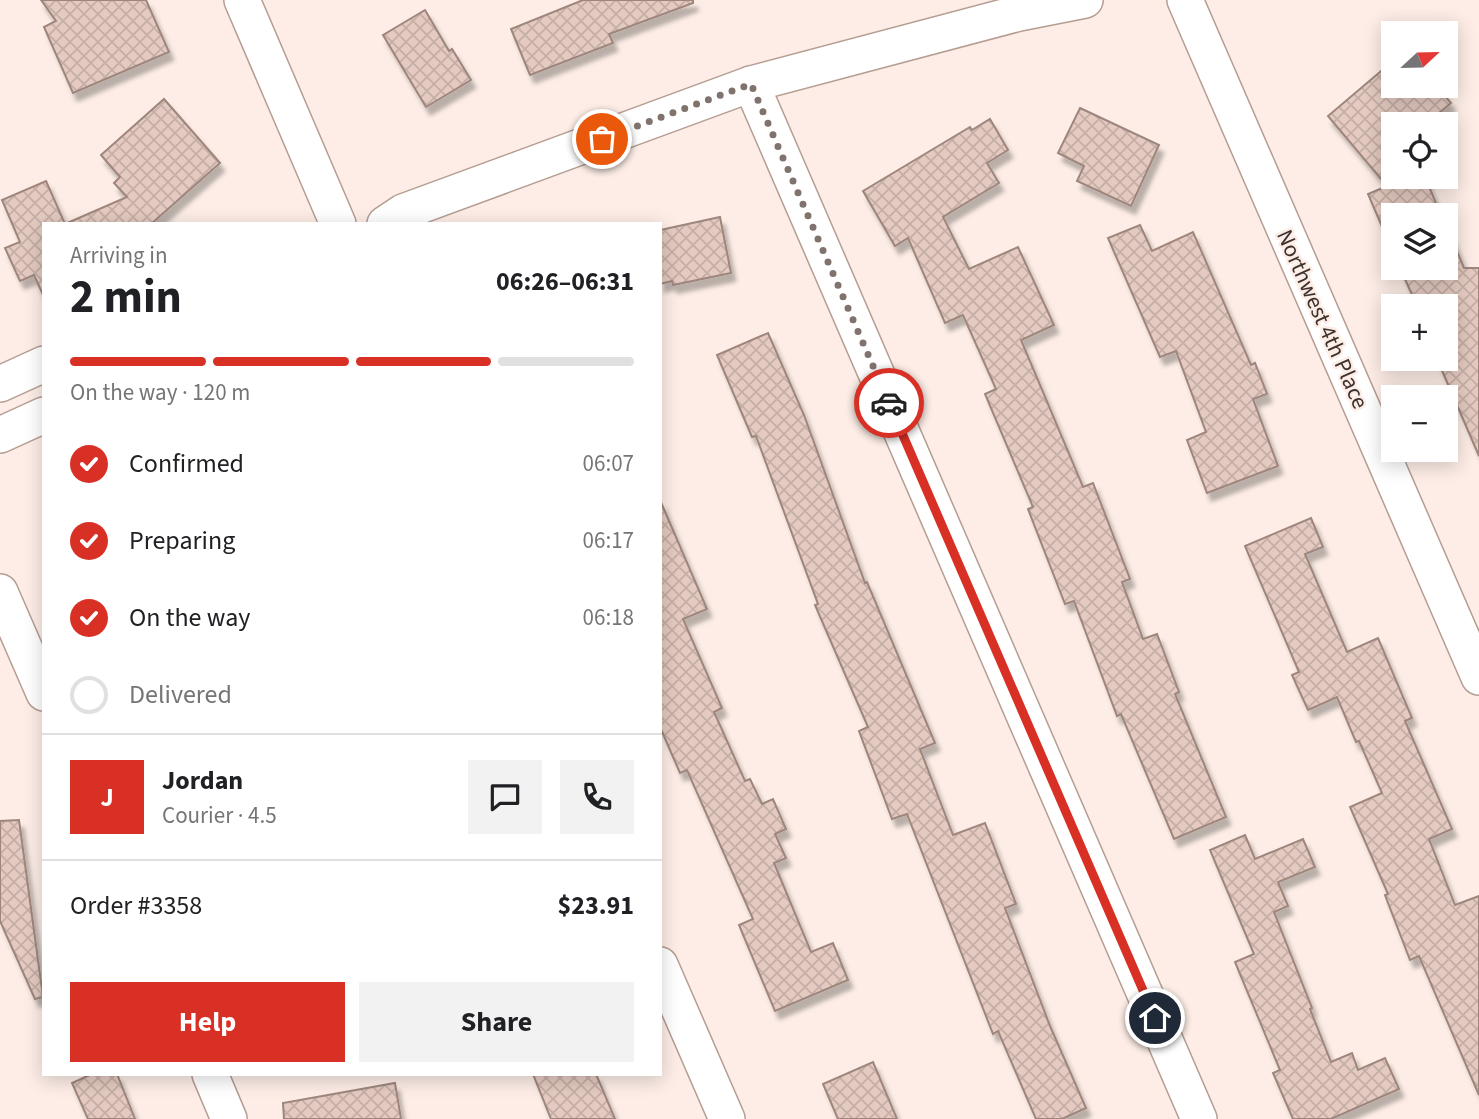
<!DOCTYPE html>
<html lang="en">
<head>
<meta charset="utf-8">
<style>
	body { margin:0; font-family:"Source Sans 3",sans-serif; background:#f2f2f2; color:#202124; height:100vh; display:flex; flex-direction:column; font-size:26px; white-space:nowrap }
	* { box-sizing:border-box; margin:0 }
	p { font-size:23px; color:#757577 }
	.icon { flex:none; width:38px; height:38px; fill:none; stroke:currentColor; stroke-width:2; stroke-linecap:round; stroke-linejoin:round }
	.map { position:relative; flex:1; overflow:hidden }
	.details { position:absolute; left:42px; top:222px; width:620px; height:854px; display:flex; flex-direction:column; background:#fff; border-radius:0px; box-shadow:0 4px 18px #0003 }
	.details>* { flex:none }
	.needle { width:46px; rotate:68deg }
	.tools { position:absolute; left:1381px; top:21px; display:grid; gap:14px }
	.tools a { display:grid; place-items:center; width:77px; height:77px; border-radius:0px; background:#fff; box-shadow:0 4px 18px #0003; font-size:35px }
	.pin { position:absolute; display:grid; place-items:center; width:60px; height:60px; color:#fff; margin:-30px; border:4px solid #fff; border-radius:50%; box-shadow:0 2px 7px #0007 }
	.courier { position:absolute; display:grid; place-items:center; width:70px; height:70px; margin:-35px; border:5px solid #d93025; border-radius:50%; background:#fff; color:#222; box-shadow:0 2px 9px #0007 }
	.overview em { font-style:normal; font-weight:700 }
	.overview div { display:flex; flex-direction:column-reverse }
	.overview { display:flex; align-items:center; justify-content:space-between; height:119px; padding:0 28px }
	h1 { font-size:46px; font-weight:700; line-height:52px }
	.bar { display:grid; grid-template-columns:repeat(4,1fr); gap:10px 7px; align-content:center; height:84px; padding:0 28px }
	.bar i { height:9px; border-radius:5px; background:#e0e0e0 }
	.bar .selected { background:#d93025 }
	.bar p { grid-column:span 4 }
	.line { display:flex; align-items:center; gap:18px; padding:0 28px; border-top:2px solid #e0e0e0 }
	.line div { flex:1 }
	.round { display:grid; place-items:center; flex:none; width:74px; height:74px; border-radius:0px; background:#f2f2f2 }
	ol { padding:0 28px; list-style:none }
	li { display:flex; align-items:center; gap:21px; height:77px }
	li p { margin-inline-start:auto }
	li .icon { padding:7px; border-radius:50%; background:#d93025; color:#fff; stroke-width:4 }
	li:last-child { color:#757577 }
	li i { width:38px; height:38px; border:4px solid #e0e0e0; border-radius:50% }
	.button { display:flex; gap:14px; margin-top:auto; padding:14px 28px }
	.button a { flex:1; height:80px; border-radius:0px; background:#d93025; color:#fff; font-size:28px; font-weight:700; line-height:80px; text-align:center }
	.button a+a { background:#f2f2f2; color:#202124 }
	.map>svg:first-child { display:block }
	.building { fill:url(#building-cross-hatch); stroke:#9e867d; stroke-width:2; filter:url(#shadow) }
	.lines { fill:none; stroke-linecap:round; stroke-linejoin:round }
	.minor-casing { stroke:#b59d92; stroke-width:38 }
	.minor { stroke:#fff; stroke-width:35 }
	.done { stroke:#80736e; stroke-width:7; stroke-dasharray:0 12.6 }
	.route { stroke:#d93025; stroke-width:9 }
	.labels { text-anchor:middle; stroke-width:5; stroke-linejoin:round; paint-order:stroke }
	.street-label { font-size:23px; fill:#3c322d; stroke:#fdede6 }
</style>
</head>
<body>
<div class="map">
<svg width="1479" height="1119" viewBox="0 0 1479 1119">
	<defs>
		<pattern id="building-cross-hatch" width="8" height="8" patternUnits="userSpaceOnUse" patternTransform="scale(1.75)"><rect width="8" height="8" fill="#e4cac0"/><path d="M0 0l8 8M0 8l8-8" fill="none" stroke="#c4aea5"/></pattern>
		<filter id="shadow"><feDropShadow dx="4.5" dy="8" stdDeviation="2" flood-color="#0004"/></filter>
	</defs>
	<rect width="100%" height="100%" fill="#fdede6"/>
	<g class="building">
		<path d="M41 0H146L169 52 73 93 44 27 56 21Z"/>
		<path d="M583 0H693V3L609 34 613 43 530 75 511 29Z"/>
		<path d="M425 10 449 51 452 49 471 80 426 107 383 35Z"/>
		<path d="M1393 61V86H1436L1451 103 1426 124H1393V177H1425L1441 215H1393V252L1368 194 1387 186 1328 116Z"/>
		<path d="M164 99 220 163 151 224H65L127 197 114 183 120 177 101 155Z"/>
		<path d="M1080 108 1159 145 1131 206 1077 181 1084 166 1058 153Z"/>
		<path d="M990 119 1008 150 987 163 999 183 943 217 969 269 1018 247 1054 325 1021 340 1083 487 1093 483 1130 579 1122 582 1143 639 1157 634 1179 692 1175 694 1226 817 1174 839 1121 714 1117 716 1074 601 1065 604 1028 509 1033 507 985 394 996 389 963 315 945 323 908 238 895 246 863 191 970 127 972 130Z"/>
		<path d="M46 181 65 224H44V297L34 275 20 281 5 248 20 242 2 200Z"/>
		<path d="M720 217 731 273 673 285 672 281 660 284V230Z"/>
		<path d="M1140 225 1152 251 1193 232 1251 365 1255 363 1267 394 1253 399 1278 466 1207 493 1187 440 1206 432 1176 351 1160 357 1108 238Z"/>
		<path d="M1446 225 1464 268H1479V456L1437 359H1446V306H1417L1400 268H1446Z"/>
		<path d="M768 333 804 415 865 583 867 582 935 743 920 749 953 835 985 823 1016 904 1005 908 1050 1026 1086 1108 1062 1119H1036L998 1031 993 1034 907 814 892 819 859 731 868 727 815 605 818 604 756 436 752 437 717 355Z"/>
		<path d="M660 500 707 609 683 619 722 708 714 712 745 781 750 779 762 804 773 799 786 829 775 834 786 858 774 863 811 952 833 943 848 980 775 1011 739 925 753 919 687 770 680 773 660 727Z"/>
		<path d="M1311 518 1323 547 1305 554 1347 652 1378 638 1412 718 1405 721 1452 829 1429 839 1455 905 1479 896V1095L1419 956 1410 960 1385 895 1388 894 1350 807 1382 793 1359 741 1356 742 1337 697 1308 710 1292 675 1299 672 1245 546Z"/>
		<path d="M19 820 43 997 35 999 0 921V821Z"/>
		<path d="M1245 835 1255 859 1303 839 1315 867 1278 882 1288 906 1274 912 1312 1008 1310 1009 1331 1062 1352 1053 1358 1070 1385 1058 1399 1089 1331 1119H1293L1273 1073 1280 1070 1235 962 1254 954 1210 850Z"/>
		<path d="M873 1062 897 1119H838L823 1084Z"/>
		<path d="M92 1074H117L135 1119H88L72 1083Z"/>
		<path d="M533 1074H596L615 1119H551Z"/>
		<path d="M395 1083 401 1119H284L283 1103Z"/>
	</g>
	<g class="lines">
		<g class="minor-casing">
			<g id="minor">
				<path d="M242 0 338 224"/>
				<path d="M1185 0 1479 677"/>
				<path d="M751 84 1199 1119"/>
				<path d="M385 224 403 212 751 84 1019 13 1085 0"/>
				<path d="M0 384 44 364"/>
				<path d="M0 435 44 415"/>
				<path d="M0 592 44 693"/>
				<path d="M660 965 727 1119"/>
				<path d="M210 1074 229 1119"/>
			</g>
		</g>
		<use href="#minor" class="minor"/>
	</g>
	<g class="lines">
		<path class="done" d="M602 139 751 84 889 403"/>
		<path class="route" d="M889 403 1155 1018"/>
	</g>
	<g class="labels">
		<g class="street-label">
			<text transform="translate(1323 319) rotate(66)" y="8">Northwest 4th Place</text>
		</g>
	</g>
</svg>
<div class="tools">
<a><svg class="needle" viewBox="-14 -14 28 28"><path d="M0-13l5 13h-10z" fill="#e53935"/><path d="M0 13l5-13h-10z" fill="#757577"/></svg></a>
<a><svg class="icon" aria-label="locate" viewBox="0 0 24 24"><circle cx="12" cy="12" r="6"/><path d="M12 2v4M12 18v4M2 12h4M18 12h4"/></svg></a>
<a><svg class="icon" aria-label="layers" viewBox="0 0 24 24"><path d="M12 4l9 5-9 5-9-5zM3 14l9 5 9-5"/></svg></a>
<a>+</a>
<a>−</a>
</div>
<div class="pin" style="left:602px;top:139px;background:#ea580c"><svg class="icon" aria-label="bag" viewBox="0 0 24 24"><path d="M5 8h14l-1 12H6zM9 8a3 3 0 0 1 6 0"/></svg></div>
<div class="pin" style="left:1155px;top:1018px;background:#1f2937"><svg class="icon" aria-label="home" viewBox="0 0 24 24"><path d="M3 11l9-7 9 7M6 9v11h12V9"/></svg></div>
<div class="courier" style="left:889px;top:403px"><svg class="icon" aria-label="car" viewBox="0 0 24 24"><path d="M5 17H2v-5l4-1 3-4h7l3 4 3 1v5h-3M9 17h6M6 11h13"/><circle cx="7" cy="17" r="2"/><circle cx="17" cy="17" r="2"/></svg></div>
<section class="details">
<div class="overview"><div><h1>2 min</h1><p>Arriving in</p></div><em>06:26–06:31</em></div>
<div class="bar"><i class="selected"></i><i class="selected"></i><i class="selected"></i><i></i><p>On the way · 120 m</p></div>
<ol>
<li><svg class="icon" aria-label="check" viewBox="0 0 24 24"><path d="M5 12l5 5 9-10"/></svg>Confirmed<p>06:07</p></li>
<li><svg class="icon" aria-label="check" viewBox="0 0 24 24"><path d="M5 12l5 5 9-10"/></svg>Preparing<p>06:17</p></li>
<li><svg class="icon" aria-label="check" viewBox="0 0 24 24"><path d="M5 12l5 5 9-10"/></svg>On the way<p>06:18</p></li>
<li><i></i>Delivered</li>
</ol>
<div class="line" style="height:126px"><b class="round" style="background:#d93025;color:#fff">J</b><div><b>Jordan</b><p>Courier · 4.5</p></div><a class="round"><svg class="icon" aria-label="chat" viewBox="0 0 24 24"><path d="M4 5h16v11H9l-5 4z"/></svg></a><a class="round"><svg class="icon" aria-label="phone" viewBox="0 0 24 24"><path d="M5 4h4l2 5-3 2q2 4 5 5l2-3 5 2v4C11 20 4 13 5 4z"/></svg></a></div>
<div class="line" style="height:91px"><div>Order #3358</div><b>$23.91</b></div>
<div class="button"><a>Help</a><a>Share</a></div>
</section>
</div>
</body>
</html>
